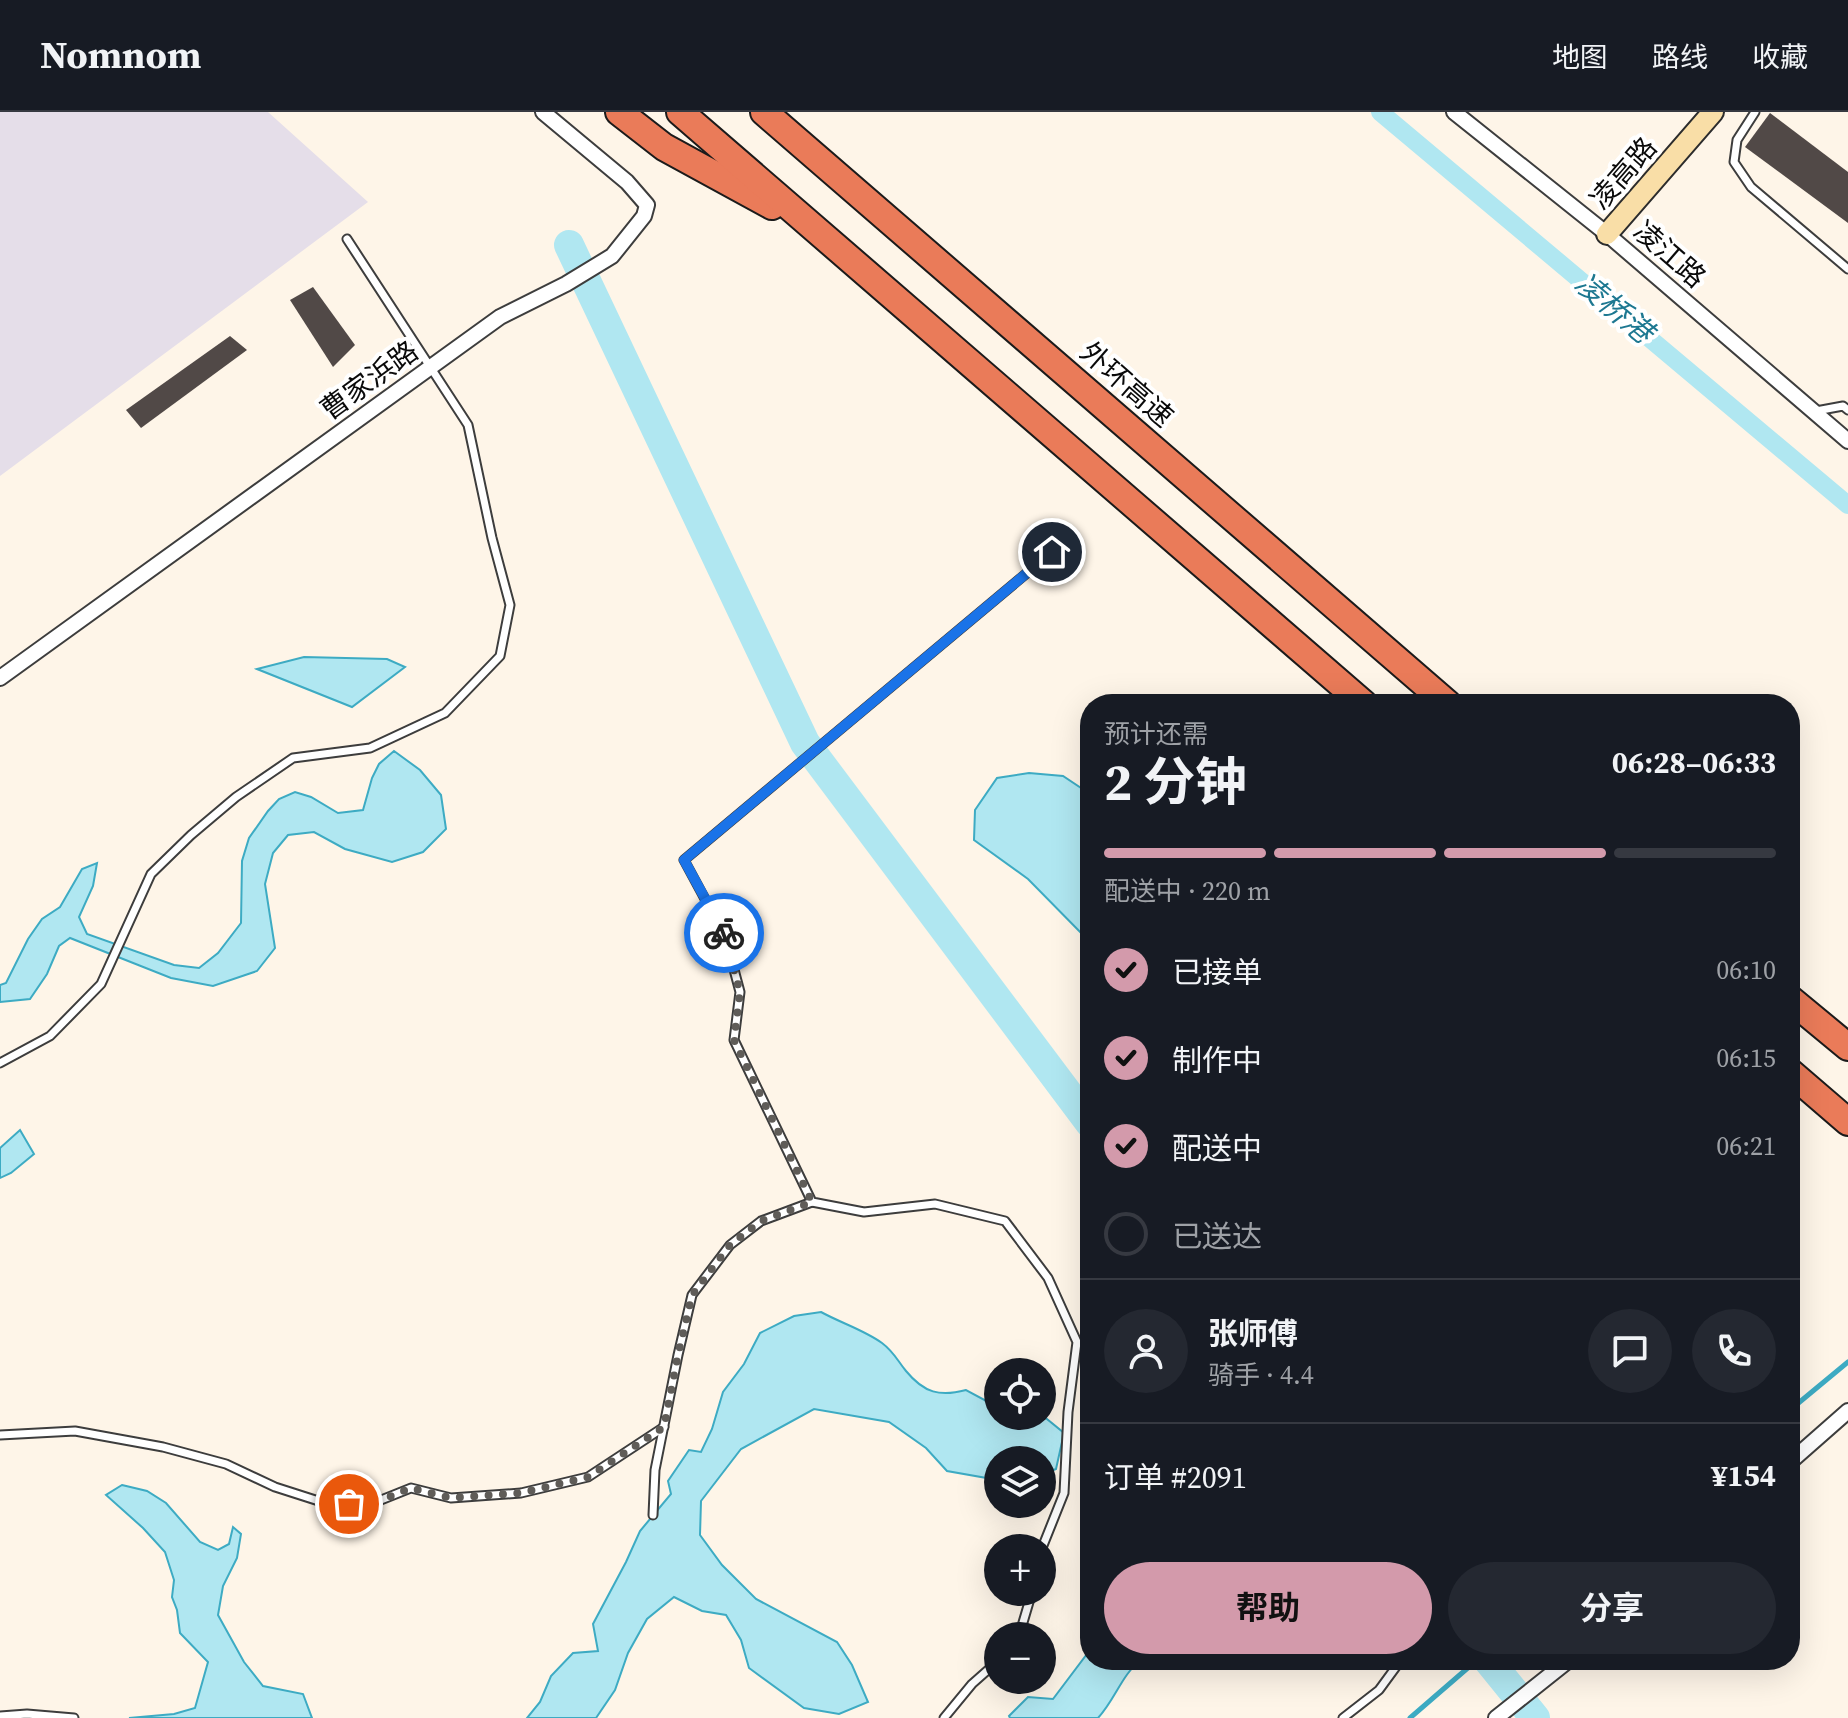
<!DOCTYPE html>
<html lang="zh">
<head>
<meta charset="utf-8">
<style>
	body { margin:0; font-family:"Source Serif 4","Noto Sans SC",serif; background:#242831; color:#f1f3f6; height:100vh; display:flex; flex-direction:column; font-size:30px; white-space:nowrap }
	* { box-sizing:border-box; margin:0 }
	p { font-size:26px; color:#9ea1a6 }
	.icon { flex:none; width:44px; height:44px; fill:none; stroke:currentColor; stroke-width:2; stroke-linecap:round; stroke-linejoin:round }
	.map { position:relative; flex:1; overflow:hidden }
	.panel { position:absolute; left:1080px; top:582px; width:720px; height:976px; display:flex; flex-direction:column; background:#171b24; border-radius:32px; box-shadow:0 8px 32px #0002 }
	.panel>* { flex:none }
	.controls { position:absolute; left:984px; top:1246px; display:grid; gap:16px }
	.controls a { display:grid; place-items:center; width:72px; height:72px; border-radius:50%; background:#171b24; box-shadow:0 8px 32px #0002; font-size:40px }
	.pin { position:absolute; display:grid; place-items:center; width:68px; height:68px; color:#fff; margin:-34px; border:4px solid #fff; border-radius:50%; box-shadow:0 2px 8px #0007 }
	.courier { position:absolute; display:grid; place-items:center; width:80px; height:80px; margin:-40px; border:6px solid #1a73e8; border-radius:50%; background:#fff; color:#222; box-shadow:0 2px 10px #0007 }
	.summary em { font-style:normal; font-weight:700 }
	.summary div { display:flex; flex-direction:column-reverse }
	.summary { display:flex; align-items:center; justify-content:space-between; height:136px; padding:0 24px }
	h1 { font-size:52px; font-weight:700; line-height:60px }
	.bar { display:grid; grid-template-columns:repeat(4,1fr); gap:12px 8px; align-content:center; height:96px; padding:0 24px }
	.bar i { height:10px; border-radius:6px; background:#363941 }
	.bar .selected { background:#d39aab }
	.bar p { grid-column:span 4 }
	.line { display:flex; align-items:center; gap:20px; padding:0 24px; border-top:2px solid #363941 }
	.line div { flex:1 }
	.round { display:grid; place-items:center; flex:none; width:84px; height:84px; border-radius:42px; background:#242831 }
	ol { padding:0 24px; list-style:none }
	li { display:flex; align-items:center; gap:24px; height:88px }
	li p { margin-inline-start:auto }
	li .icon { padding:8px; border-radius:50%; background:#d39aab; color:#111; stroke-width:4 }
	li:last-child { color:#9ea1a6 }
	li i { width:44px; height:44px; border:4px solid #363941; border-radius:50% }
	.button { display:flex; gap:16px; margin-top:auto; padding:16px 24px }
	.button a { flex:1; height:92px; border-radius:48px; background:#d39aab; color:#111; font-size:32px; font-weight:700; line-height:92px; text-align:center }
	.button a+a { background:#242831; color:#f1f3f6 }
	header { display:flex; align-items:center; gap:48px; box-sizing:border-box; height:112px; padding:0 40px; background:#171b24; border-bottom:2px solid #363941 }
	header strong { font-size:38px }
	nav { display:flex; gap:44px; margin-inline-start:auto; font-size:28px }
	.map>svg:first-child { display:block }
	.industrial { fill:#e5dee9 }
	.water { fill:#b0e7f1; stroke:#3dabc3; stroke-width:2 }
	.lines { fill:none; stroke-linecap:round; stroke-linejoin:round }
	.stream { stroke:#3dabc3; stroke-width:5 }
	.canal { stroke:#b0e7f1; stroke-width:18 }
	.river { stroke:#b0e7f1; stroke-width:30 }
	.building { fill:#514947 }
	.lane-casing { stroke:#3d3d3d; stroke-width:11 }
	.street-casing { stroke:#3d3d3d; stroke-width:18 }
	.secondary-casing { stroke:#2c2c2c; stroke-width:24 }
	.highway-casing { stroke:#1b1b1b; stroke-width:30 }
	.lane { stroke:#fff; stroke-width:7 }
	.street { stroke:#fff; stroke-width:14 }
	.secondary { stroke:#f9dea7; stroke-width:20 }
	.highway { stroke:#ea7b59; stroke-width:26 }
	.done { stroke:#5f5c58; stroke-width:8; stroke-dasharray:0 14.4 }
	.route { stroke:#1a73e8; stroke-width:10 }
	.labels { text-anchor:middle; stroke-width:8; stroke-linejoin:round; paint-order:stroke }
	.street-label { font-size:28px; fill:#0a0a0a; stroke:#fff }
	.water-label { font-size:30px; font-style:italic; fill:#1d7891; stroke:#fff }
</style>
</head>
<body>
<header>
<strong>Nomnom</strong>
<nav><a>地图</a><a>路线</a><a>收藏</a></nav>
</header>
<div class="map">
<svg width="1848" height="1606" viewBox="0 0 1848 1606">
	<rect width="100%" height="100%" fill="#fef5e8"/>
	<path class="industrial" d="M0 0H268L368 90 0 364Z"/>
	<g class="water">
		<path d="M304 545 387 547 405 555 352 595 257 557Z"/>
		<path d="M394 639 420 658 441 683 446 717 423 740 392 750 345 737 314 720 288 723 273 741 265 772 275 836 257 859 213 874 171 866 70 826 59 834 47 862 30 887 0 890V873L6 871 28 827 42 807 60 795 82 757 97 751 93 774 79 805 87 822 174 853 199 856 218 841 241 811 242 749 249 726 268 699 279 687 295 680 311 685 338 701 363 698 372 666 379 652Z"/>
		<path d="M1029 661 1063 664 1090 682V830L1028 767 974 728 975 698 997 666Z"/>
		<path d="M20 1018 34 1042 11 1061 0 1066V1036Z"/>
		<path d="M821 1200C841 1211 864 1218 882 1231 894 1240 897 1248 906 1259 924 1281 940 1285 966 1278L990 1291 998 1292V1304L1042 1303 1064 1321 1056 1357 1042 1363V1348H998V1368L947 1359 926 1336 889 1310 814 1297 741 1337 701 1389 700 1423 722 1453 756 1487 837 1530 852 1553 868 1590 839 1602 804 1596 749 1556 741 1528 726 1503 702 1499 674 1485 647 1507 628 1541 615 1578 596 1606H527L540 1590 551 1564 573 1541 598 1539 593 1512 626 1450 640 1419 671 1382 668 1369 689 1338 701 1340 712 1317 723 1280 744 1252 760 1221 794 1204Z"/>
		<path d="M122 1373 147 1379 166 1391 200 1430 218 1438 229 1432 233 1415 241 1422 237 1446 223 1474 218 1503 244 1550 263 1574 303 1582 312 1606H129L174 1602 195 1596 208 1550 180 1521 177 1498 172 1485 174 1468 165 1440 143 1416 106 1383Z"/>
		<path d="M1090 1538V1548H1141C1122 1562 1115 1588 1098 1606H1010L1009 1604 1028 1585 1053 1587Z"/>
	</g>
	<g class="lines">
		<g class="stream">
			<path d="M1790 1298 1848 1250"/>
			<path d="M1410 1606 1477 1548"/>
		</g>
		<path class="canal" d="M1380 0 1848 393"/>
		<g class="river">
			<path d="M569 133 805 631 1090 1011"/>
			<path d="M1488 1548 1535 1606"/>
		</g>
	</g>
	<g class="building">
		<path d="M1770 1 1848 60V111L1745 35Z"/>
		<path d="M313 175 355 233 333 255 290 188Z"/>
		<path d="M230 224 247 238 141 316 126 298Z"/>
	</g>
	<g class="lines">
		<g class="lane-casing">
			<g id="lane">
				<path d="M1755 0 1737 28 1734 50 1751 75 1848 157"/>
				<path d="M1816 299 1843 294 1848 298"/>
				<path d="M0 951 50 924 101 872 151 762 191 723 236 685 293 646 370 636 445 601 500 544 510 493 492 426 468 313 347 127"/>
				<path d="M0 1323 75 1319 163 1335 226 1352 275 1375 328 1392H371L411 1376 451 1386 521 1381 588 1365 664 1315"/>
				<path d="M653 1403 655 1358 678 1243 692 1183 730 1133 761 1109 812 1090"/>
				<path d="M1042 1436 1064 1381 1068 1300 1077 1230 1048 1166 1005 1109 935 1092 864 1100 812 1090 734 928 740 880 725 824 684 748 1052 440"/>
				<path d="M1019 1524 1032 1480"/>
				<path d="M0 1604 27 1602 74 1606"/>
				<path d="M944 1606 972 1572 998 1549"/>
				<path d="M1343 1606 1379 1578 1401 1548"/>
			</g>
		</g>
		<g class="street-casing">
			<g id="street">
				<path d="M1454 0 1607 122 1848 329"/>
				<path d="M0 566 500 205 566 172 612 144 644 104 647 93 627 70 543 0"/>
				<path d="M1790 1350 1848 1299"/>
				<path d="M1496 1606 1569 1548"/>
			</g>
		</g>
		<g class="secondary-casing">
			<path id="secondary" d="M1607 122 1713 0"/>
		</g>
		<g class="highway-casing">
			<g id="highway">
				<path d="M619 0 664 35 772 94"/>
				<path d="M680 0 1364 592"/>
				<path d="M764 0 1448 592"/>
				<path d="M1790 887 1848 935"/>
				<path d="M1790 960 1848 1010"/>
			</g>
		</g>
		<use href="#lane" class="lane"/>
		<use href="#street" class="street"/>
		<use href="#secondary" class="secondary"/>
		<use href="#highway" class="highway"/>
	</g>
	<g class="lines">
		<path class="done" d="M349 1392H371L411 1376 451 1386 521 1381 588 1365 664 1315 678 1243 692 1183 730 1133 761 1109 812 1090 734 928 740 880 724 821"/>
		<path class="route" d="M724 821 684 748 1052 440"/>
	</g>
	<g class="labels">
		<g class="street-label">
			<text transform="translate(1623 61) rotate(-49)" y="10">凌高路</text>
			<text transform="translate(1670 142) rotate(41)" y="10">凌江路</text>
			<text transform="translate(369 268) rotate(-36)" y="10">曹家浜路</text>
			<text transform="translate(1127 272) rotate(41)" y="10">外环高速</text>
		</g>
		<g class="water-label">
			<text transform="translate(1614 196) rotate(40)" y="10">凌桥港</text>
		</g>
	</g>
</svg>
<div class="controls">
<a><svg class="icon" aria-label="locate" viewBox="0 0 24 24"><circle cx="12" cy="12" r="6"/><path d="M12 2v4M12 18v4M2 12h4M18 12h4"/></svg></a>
<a><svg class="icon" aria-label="layers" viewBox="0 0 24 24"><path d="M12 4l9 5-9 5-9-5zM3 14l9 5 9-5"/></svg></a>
<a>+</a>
<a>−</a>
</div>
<div class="pin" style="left:349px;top:1392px;background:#ea580c"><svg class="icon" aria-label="bag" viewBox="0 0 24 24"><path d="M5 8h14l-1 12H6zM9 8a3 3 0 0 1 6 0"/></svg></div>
<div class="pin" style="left:1052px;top:440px;background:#1f2937"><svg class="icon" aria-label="home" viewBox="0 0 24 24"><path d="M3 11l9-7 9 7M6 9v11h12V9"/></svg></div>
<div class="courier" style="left:724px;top:821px"><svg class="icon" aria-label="bike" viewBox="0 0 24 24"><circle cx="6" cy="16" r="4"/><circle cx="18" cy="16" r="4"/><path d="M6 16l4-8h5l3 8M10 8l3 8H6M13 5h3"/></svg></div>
<section class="panel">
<div class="summary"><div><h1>2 分钟</h1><p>预计还需</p></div><em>06:28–06:33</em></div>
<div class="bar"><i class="selected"></i><i class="selected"></i><i class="selected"></i><i></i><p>配送中 · 220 m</p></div>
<ol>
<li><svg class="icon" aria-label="check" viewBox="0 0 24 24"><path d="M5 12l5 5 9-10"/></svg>已接单<p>06:10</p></li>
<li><svg class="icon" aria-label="check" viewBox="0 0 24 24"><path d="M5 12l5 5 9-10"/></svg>制作中<p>06:15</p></li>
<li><svg class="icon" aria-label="check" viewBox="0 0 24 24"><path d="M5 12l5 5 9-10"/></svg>配送中<p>06:21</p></li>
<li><i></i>已送达</li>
</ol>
<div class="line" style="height:144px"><a class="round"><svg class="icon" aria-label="person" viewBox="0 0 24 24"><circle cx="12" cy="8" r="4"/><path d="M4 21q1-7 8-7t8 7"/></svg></a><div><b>张师傅</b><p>骑手 · 4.4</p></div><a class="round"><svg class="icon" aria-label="chat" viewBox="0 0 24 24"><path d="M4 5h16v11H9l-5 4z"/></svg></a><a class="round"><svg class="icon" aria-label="phone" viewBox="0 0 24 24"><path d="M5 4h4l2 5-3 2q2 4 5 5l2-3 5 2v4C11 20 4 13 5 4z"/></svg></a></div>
<div class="line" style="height:104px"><div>订单 #2091</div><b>¥154</b></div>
<div class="button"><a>帮助</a><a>分享</a></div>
</section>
</div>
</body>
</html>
